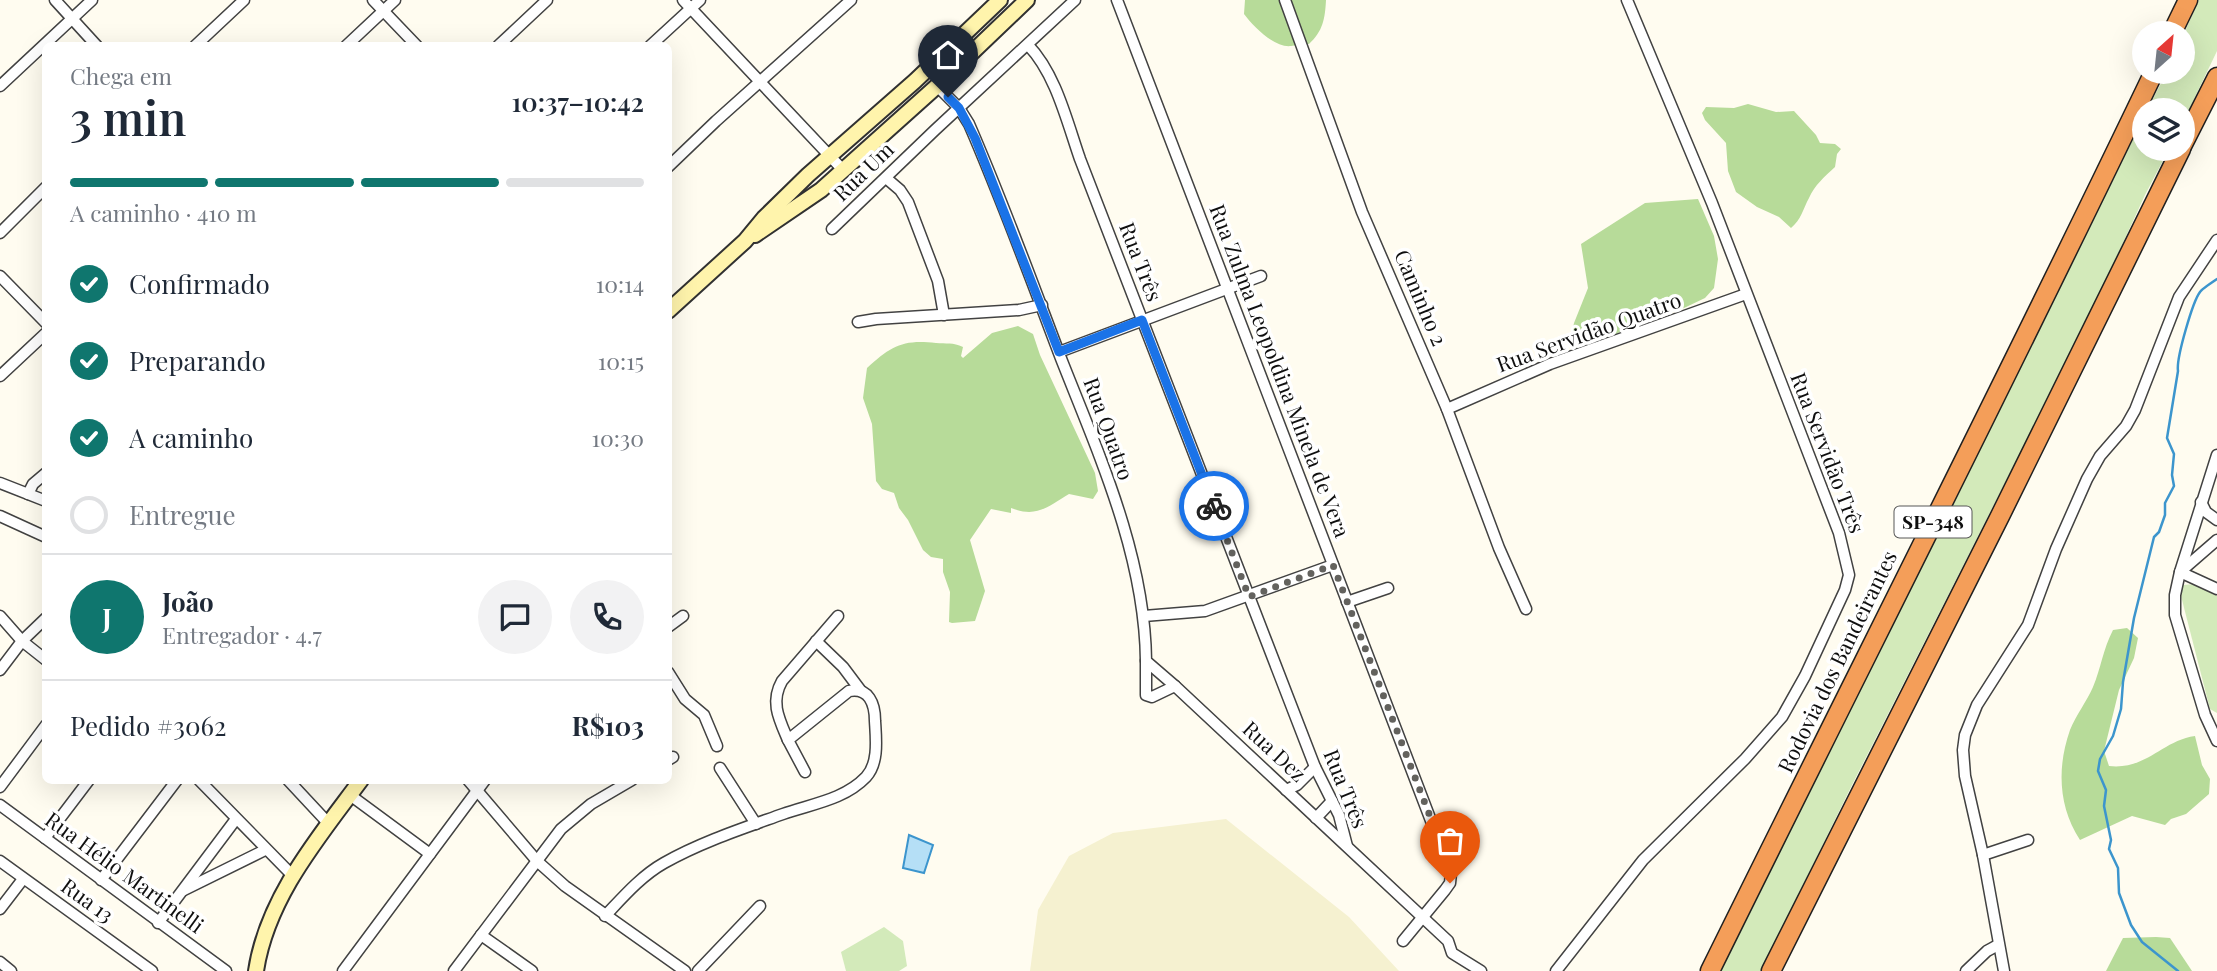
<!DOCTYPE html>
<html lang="pt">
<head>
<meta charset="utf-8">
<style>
	body { margin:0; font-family:"Playfair Display",serif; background:#f2f2f3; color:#1f2937; height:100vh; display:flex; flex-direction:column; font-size:26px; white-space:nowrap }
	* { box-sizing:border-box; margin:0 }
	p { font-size:23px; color:#747a83 }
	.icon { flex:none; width:38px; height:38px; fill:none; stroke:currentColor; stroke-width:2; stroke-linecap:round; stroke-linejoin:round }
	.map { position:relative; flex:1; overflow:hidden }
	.panel { position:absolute; left:42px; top:42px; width:630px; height:742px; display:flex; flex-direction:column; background:#fff; border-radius:10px; box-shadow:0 7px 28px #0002 }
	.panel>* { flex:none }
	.needle { width:46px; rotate:27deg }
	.fabs { position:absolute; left:2132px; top:21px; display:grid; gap:14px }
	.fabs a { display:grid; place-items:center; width:63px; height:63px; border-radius:50%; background:#fff; box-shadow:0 7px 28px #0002; font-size:35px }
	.pin { position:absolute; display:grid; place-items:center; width:60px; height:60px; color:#fff; margin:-72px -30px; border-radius:50% 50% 50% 0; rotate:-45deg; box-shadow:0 0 7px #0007 }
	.pin .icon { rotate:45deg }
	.courier { position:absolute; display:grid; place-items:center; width:70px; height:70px; margin:-35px; border:5px solid #1a73e8; border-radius:50%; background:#fff; color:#222; box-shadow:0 2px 9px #0007 }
	.overview em { font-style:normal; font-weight:600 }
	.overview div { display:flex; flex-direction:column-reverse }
	.overview { display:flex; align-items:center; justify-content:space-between; height:119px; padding:0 28px }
	h1 { font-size:46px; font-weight:600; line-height:52px }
	.bar { display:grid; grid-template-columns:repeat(4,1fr); gap:10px 7px; align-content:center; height:84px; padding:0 28px }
	.bar i { height:9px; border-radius:5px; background:#e0e1e3 }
	.bar .current { background:#0f766e }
	.bar p { grid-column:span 4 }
	.line { display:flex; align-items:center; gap:18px; padding:0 28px; border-top:2px solid #e0e1e3 }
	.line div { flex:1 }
	.round { display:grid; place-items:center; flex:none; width:74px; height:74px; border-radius:37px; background:#f2f2f3 }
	ol { padding:0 28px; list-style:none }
	li { display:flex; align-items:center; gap:21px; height:77px }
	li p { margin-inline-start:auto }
	li .icon { padding:7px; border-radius:50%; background:#0f766e; color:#fff; stroke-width:4 }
	li:last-child { color:#747a83 }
	li i { width:38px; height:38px; border:4px solid #e0e1e3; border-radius:50% }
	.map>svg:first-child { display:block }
	.farmland { fill:#f5f1d0 }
	.green { fill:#d3eaba }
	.forest { fill:#b7db99 }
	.water { fill:#b5dff6; stroke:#3c95cd; stroke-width:2 }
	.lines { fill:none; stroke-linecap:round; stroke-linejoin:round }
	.stream { stroke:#3c95cd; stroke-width:2.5 }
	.minor-casing { stroke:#424242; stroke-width:13 }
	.secondary-casing { stroke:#313131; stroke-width:18 }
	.motorway-casing { stroke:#202020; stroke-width:21 }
	.minor { stroke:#fff; stroke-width:10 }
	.secondary { stroke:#fff4ac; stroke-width:14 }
	.motorway { stroke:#f49e59; stroke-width:18 }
	.done { stroke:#63625e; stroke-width:7; stroke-dasharray:0 12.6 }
	.route { stroke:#1a73e8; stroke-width:9 }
	.labels { text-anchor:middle; stroke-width:7; stroke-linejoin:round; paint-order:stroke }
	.shield { fill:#fff; stroke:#575757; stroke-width:2 }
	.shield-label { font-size:19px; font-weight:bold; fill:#0f0f0f }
	.street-label { font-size:21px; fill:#0f0f0f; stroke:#fff }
</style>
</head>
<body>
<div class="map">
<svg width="2217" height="971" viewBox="0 0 2217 971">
	<rect width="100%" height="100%" fill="#fffcf0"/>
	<path class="farmland" d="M1226 819 1349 917 1399 971H1030L1038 910 1069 856 1113 833Z"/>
	<g class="green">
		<path d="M2199 0H2217V51L2182 124V110H2147L2167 72H2182V38Z"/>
		<path d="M2144 117V149H2169L2145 195 2088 319 1852 785 1761 971H1720L2039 331Z"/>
		<path d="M2194 584 2217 596V713L2210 709 2181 596 2183 585Z"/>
		<path d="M884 927 903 941 907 966 899 971H846L841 952Z"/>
	</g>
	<g class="forest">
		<path d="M1245 0H1326C1325 19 1323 31 1309 44 1302 44 1298 45 1291 46 1274 48 1253 26 1244 14Z"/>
		<path d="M1748 104 1776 112 1794 111 1816 135 1820 143 1835 144 1841 149 1837 154 1835 167C1824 177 1815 185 1809 198 1803 209 1801 220 1791 228L1779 217 1757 207 1736 192 1728 171 1726 143 1705 120 1702 113 1706 107 1734 108Z"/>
		<path d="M1698 199 1714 236 1718 259 1714 288 1705 298 1684 308 1669 312 1643 313 1641 316 1644 320 1641 324C1613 328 1601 355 1569 347L1574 323 1588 288 1581 244 1645 203Z"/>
		<path d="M1018 326 1033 334 1040 355 1095 473 1098 491 1093 499 1069 494C1047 507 1037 518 1011 508V513L991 509 970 540 985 591 975 621 952 623 949 622 950 592 943 572V559L931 557 923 550 908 520 899 508 894 493 882 489 876 481 872 424 863 398 867 368C891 346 903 339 936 343 946 344 953 342 963 347L961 356 963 358 992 333Z"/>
		<path d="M2127 628 2138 638 2134 658 2119 690 2104 751 2109 766C2147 770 2161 741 2195 736L2202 765 2210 779 2209 794 2186 814 2171 819 2165 825 2132 816 2080 840C2058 806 2057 767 2070 730 2076 715 2087 701 2093 687 2101 668 2103 649 2113 630Z"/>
		<path d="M2156 937 2170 938 2192 971H2106L2123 938Z"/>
	</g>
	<path class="water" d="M909 835 933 845 924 873 903 868Z"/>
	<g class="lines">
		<path class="stream" d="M2178 971 2142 942 2131 925 2119 893 2118 868 2109 849 2111 840 2104 806 2106 790 2098 771 2100 759 2113 736 2121 709 2123 682 2134 618 2154 537 2159 532 2165 515V503L2174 486 2172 475 2174 454 2167 438 2178 371C2176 358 2193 301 2200 292 2201 290 2214 281 2217 279"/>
		<g class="minor-casing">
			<g id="minor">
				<path d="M55 0 97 46"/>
				<path d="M373 0 417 46"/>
				<path d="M683 0 843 170"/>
				<path d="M1117 0 1451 873 1450 883 1445 890 1403 941"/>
				<path d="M1285 0 1362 212 1447 409 1499 548 1526 609"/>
				<path d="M1028 45C1056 74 1067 122 1080 159L1315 767 1339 815 1347 846"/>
				<path d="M195 46 244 0"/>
				<path d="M346 46 395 0"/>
				<path d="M498 46 547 0"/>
				<path d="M650 46 700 0"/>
				<path d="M0 86 92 0"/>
				<path d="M937 86 959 108 969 124C1003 202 1032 282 1062 361 1100 457 1145 557 1146 661L1175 686 1448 941 1452 953 1481 971"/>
				<path d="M668 167 716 121 851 0"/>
				<path d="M886 178 900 190 908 202 938 281 944 315"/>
				<path d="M832 229 935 130 1075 0"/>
				<path d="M0 233 46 187"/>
				<path d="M0 276 46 323"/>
				<path d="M858 322 876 319 1019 310 1042 305"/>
				<path d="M1059 352 1261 276"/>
				<path d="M0 376 46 333"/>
				<path d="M1447 409 1550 364 1746 294"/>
				<path d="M2217 455 2180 572 2175 595V615L2205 715 2217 741"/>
				<path d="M0 483 46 501"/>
				<path d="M28 494 33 484 46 473"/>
				<path d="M2201 502 2206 512 2217 520"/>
				<path d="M0 516 46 537"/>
				<path d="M2217 540 2180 572 2217 589"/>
				<path d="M1347 602 1388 588"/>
				<path d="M0 616 22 641 46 660"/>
				<path d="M1144 616 1205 611 1333 565"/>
				<path d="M668 627 683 616"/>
				<path d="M816 641 843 667 861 691"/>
				<path d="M1146 661V695L1152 697 1175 686"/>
				<path d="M0 670 22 641 46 618"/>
				<path d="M668 672 685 699 704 715 717 746"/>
				<path d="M788 740C779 719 770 702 782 681L838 616"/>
				<path d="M668 760 673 757"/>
				<path d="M720 768 756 824"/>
				<path d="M199 780 292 875"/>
				<path d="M288 780 329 824"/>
				<path d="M468 780 537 861 565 886 685 971"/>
				<path d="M0 787 46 725"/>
				<path d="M1286 790 1297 785 1315 767"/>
				<path d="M350 795 430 854"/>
				<path d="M0 805 226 971"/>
				<path d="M1316 818 1332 801"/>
				<path d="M45 838 89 780"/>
				<path d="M1983 855 2028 840"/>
				<path d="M0 861 152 971"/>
				<path d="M101 880 177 780"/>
				<path d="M184 890 265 850"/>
				<path d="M0 909 23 879"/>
				<path d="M605 916C623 897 641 876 664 863 701 842 744 828 783 814 811 804 844 800 866 777 879 763 876 739 875 721 875 704 869 687 849 691L788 740 805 772"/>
				<path d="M158 923 236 819"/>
				<path d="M481 935 532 971"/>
				<path d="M0 962 11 971"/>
				<path d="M343 971 485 780"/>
				<path d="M454 971 561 829 591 804 632 780"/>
				<path d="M698 971 760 906"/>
				<path d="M1556 971 1643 860 1745 759 1782 717 1805 676 1845 590 1849 575 1839 533 1712 203 1627 0"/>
				<path d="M1966 971 1987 951 1998 945"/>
				<path d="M2004 971 1983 855 1965 776 1963 750 1965 735 1977 705 2028 625 2056 549 2087 479 2100 456 2126 426 2135 410 2179 297 2217 240"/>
			</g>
		</g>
		<g class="secondary-casing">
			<g id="secondary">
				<path d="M755 235 821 190 937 86 1027 0"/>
				<path d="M668 311 745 241 764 218 808 175 915 81 1000 0"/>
				<path d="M256 971C267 898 318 838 361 780"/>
			</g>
		</g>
		<g class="motorway-casing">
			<g id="motorway">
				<path d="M2172 33 2188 0"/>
				<path d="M2182 146 2217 77"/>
				<path d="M1710 971C1858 671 2010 373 2154 72"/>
				<path d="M1771 971 2000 516 2181 149"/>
			</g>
		</g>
		<use href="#minor" class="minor"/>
		<use href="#secondary" class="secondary"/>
		<use href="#motorway" class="motorway"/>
	</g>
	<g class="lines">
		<path class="done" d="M1214 506 1249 597 1333 565 1448 863 1451 873 1450 883"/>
		<path class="route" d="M948 97 959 108 975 138 1059 352 1142 320 1214 506"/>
	</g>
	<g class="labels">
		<rect class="shield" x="1894.5" y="506.5" width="77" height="31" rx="5"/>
		<g class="shield-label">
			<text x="1933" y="529">SP-348</text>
		</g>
		<g class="street-label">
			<text transform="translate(864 172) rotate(-44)" y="7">Rua Um</text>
			<text transform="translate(1140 262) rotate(69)" y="7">Rua Três</text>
			<text transform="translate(1420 298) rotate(67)" y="7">Caminho 2</text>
			<text transform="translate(1589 333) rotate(-20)" y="7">Rua Servidão Quatro</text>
			<text transform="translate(1279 371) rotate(69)" y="7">Rua Zulma Leopoldina Minela de Vera</text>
			<text transform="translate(1108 429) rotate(70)" y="7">Rua Quatro</text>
			<text transform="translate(1827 453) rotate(69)" y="7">Rua Servidão Três</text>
			<text transform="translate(1838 662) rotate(-64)" y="7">Rodovia dos Bandeirantes</text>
			<text transform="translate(1274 752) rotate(43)" y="7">Rua Dez</text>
			<text transform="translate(1345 789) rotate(68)" y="7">Rua Três</text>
			<text transform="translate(124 873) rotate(36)" y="7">Rua Hélio Martinelli</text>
			<text transform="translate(87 901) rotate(36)" y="7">Rua 13</text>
		</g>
	</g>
</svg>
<div class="fabs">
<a><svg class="needle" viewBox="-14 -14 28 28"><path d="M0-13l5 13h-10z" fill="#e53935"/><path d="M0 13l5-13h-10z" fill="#747a83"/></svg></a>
<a><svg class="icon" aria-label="layers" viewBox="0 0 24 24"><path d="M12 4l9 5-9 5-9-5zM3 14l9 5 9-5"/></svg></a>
</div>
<div class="pin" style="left:1450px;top:883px;background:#ea580c"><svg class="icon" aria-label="bag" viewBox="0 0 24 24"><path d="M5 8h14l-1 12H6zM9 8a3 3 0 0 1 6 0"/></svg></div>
<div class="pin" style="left:948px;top:97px;background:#1f2937"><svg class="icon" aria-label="home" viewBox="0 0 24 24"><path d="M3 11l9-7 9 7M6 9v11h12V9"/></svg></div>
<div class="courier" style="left:1214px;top:506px"><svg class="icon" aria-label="bike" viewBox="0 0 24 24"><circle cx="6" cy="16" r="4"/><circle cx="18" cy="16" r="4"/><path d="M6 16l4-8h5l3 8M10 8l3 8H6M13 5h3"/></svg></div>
<section class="panel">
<div class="overview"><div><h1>3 min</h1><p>Chega em</p></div><em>10:37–10:42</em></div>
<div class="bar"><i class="current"></i><i class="current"></i><i class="current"></i><i></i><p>A caminho · 410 m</p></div>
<ol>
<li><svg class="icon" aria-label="check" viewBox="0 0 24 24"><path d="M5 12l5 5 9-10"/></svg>Confirmado<p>10:14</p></li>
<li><svg class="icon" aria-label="check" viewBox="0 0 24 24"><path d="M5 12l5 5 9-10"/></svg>Preparando<p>10:15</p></li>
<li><svg class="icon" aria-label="check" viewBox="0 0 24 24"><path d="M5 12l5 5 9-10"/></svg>A caminho<p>10:30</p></li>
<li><i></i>Entregue</li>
</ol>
<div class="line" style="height:126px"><b class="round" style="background:#0f766e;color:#fff">J</b><div><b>João</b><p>Entregador · 4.7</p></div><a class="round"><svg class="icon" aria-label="chat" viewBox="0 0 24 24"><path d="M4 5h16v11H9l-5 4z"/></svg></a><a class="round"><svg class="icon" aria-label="phone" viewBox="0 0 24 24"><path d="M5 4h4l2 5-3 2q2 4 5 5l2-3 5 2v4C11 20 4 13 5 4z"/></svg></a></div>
<div class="line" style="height:91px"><div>Pedido #3062</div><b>R$103</b></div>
</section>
</div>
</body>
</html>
